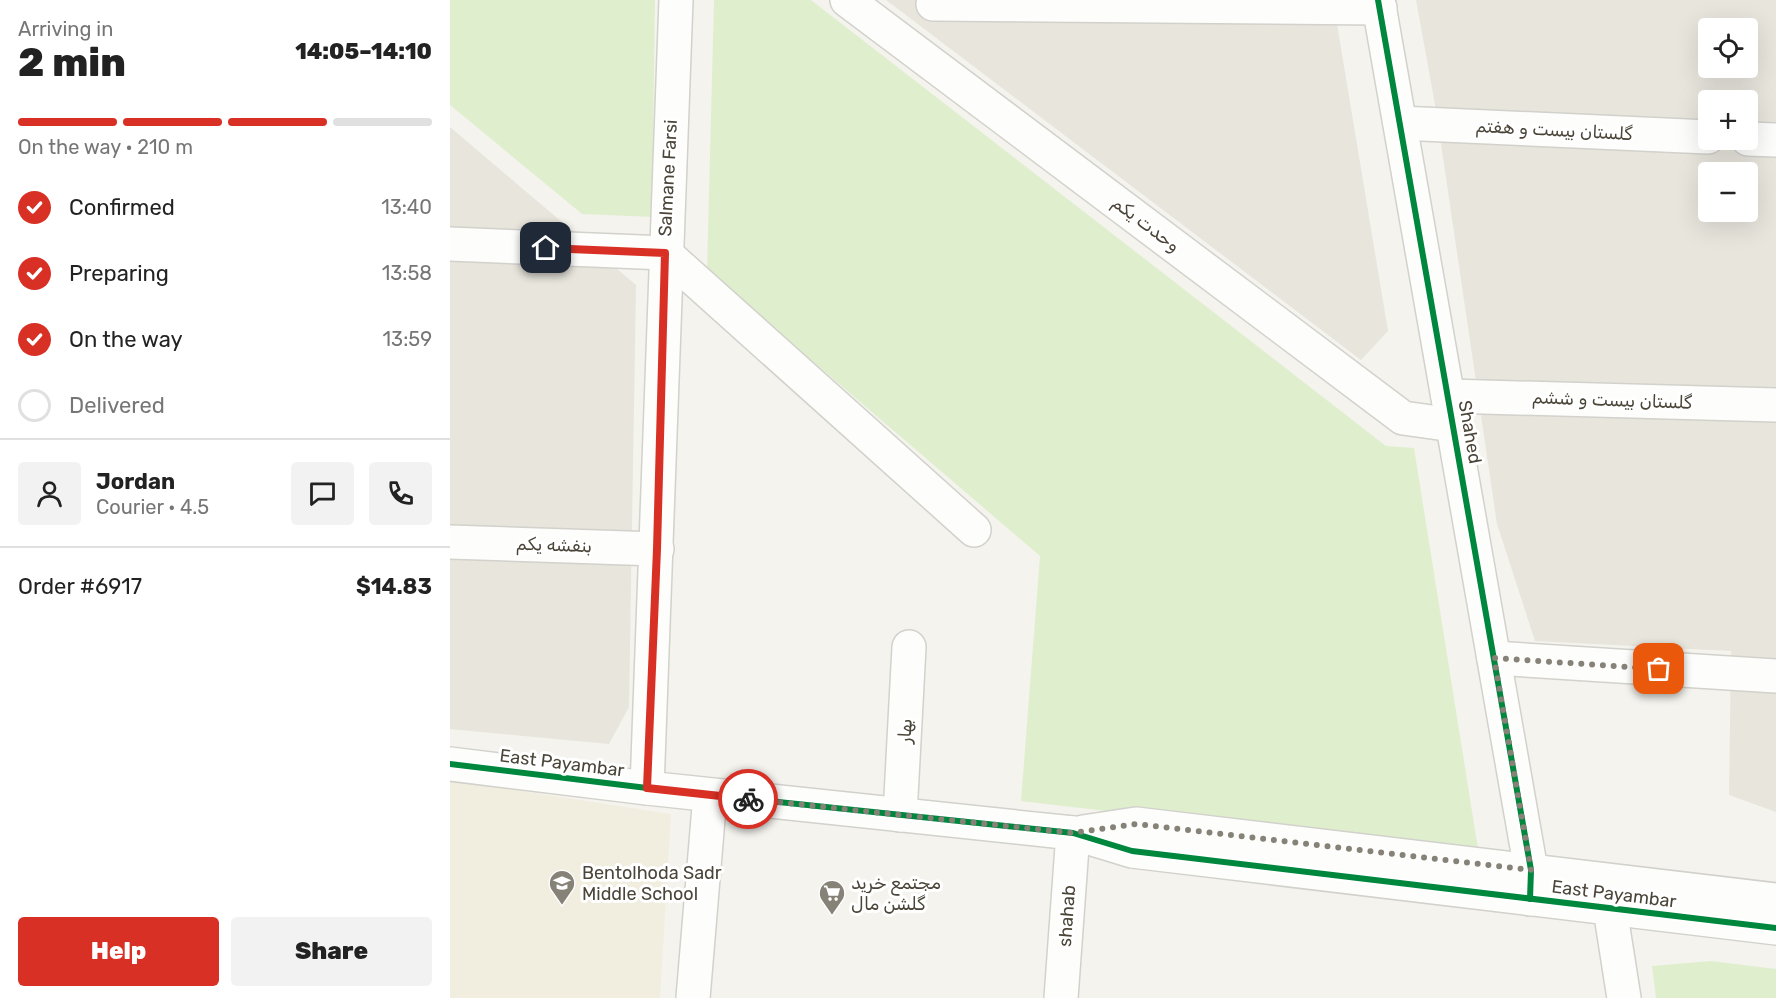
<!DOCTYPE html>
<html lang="en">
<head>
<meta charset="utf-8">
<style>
	body { margin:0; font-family:Rubik,"Noto Sans Arabic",sans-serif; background:#f2f2f2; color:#222; height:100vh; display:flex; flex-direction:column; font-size:22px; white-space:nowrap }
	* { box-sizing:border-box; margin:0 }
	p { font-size:20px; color:#767676 }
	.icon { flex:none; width:33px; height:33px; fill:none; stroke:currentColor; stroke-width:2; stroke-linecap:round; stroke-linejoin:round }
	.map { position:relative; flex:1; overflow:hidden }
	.side { display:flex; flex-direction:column; background:#fff; width:450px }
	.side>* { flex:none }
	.tools { position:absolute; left:1248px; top:18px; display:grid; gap:12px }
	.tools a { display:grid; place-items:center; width:60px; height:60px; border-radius:6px; background:#fff; box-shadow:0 6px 24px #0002; font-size:30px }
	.pin { position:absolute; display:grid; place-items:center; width:51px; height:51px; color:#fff; margin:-26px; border-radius:12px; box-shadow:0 3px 9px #0006 }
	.courier { position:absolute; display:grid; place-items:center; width:60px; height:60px; margin:-30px; border:4px solid #d93025; border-radius:50%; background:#fff; color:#222; box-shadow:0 2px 8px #0007 }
	.summary em { font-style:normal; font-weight:800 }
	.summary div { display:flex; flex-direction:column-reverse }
	.summary { display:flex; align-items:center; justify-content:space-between; height:102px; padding:0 18px }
	h1 { font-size:39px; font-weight:800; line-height:45px }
	.bar { display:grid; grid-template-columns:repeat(4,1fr); gap:9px 6px; align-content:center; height:72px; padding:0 18px }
	.bar i { height:8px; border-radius:4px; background:#e0e0e0 }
	.bar .on { background:#d93025 }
	.bar p { grid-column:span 4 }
	.line { display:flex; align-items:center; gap:15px; padding:0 18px; border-top:2px solid #e0e0e0 }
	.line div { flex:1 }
	.round { display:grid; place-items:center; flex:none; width:63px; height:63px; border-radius:6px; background:#f2f2f2 }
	ol { padding:0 18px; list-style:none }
	li { display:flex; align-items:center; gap:18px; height:66px }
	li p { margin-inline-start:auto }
	li .icon { padding:6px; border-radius:50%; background:#d93025; color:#fff; stroke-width:4 }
	li:last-child { color:#767676 }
	li i { width:33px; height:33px; border:3px solid #e0e0e0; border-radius:50% }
	.cta { display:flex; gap:12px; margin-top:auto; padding:12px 18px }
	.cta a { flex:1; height:69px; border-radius:6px; background:#d93025; color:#fff; font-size:24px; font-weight:800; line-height:69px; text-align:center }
	.cta a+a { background:#f2f2f2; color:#222 }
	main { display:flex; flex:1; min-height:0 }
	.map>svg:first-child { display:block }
	.residential { fill:#e7e5dc; fill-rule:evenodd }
	.education { fill:#f1eee0 }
	.green { fill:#dfefce }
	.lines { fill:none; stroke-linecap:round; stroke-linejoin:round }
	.minor-casing { stroke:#d2d1cb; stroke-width:36 }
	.minor { stroke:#fdfdfc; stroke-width:33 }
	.cycleway-casing { stroke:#fff; stroke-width:10 }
	.cycleway { stroke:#00873e; stroke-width:6 }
	.done { stroke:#868278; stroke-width:6; stroke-dasharray:0 10.8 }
	.route { stroke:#d93025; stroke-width:8 }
	.labels { text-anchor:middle; stroke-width:6; stroke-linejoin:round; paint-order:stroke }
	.street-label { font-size:18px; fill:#4b4539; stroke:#fff }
	.poi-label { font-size:18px; fill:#4b4539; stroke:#fff; text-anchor:start }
</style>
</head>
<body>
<main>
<section class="side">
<div class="summary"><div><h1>2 min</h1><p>Arriving in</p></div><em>14:05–14:10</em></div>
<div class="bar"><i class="on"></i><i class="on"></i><i class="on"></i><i></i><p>On the way · 210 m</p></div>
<ol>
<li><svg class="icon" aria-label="check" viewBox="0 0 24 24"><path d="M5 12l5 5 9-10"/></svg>Confirmed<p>13:40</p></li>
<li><svg class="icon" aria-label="check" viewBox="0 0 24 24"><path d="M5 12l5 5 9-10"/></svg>Preparing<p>13:58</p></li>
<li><svg class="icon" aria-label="check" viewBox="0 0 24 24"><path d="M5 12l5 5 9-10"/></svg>On the way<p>13:59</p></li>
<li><i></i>Delivered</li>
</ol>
<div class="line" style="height:108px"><a class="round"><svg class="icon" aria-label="person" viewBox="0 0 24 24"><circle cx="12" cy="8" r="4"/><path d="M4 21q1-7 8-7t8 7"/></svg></a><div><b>Jordan</b><p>Courier · 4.5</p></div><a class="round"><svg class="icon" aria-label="chat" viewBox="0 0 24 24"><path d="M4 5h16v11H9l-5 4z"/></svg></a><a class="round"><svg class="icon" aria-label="phone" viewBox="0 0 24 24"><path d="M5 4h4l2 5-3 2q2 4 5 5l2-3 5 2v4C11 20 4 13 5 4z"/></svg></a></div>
<div class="line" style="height:78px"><div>Order #6917</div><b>$14.83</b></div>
<div class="cta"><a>Help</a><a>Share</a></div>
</section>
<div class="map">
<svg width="1326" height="998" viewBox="0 0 1326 998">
	<rect width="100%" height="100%" fill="#f4f3ee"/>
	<g class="residential">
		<path d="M436 0H883L938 331 911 360Z"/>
		<path d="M966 0H1326V812L1279 795 1281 651 1085 641 1047 524 986 110ZM1258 28H1298V68H1258ZM1258 100H1298V140H1258ZM1258 172H1298V212H1258Z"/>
		<path d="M0 127 186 285 179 707 159 744 0 729Z"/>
	</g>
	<path class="education" d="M0 780 221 814 210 998H0Z"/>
	<g class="green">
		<path d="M0 0H205L202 217 132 214 0 105Z"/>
		<path d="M264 0H361L936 446 964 448 1029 855 571 801 590 556 257 271Z"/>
		<path d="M1261 961 1326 969V998H1206L1202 966Z"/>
	</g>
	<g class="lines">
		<g class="minor-casing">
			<g id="minor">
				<path d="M397 0 953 418 1003 425"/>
				<path d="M928 0 1081 870 1080 899"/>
				<path d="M483 4 930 8"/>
				<path d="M950 123 1258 137"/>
				<path d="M1298 139 1326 140"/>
				<path d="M0 244 215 253 524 530"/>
				<path d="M998 396 1326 405"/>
				<path d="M0 542 207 549"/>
				<path d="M1044 658 1326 676"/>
				<path d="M0 764 197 788 623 833 682 851 1326 928"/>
				<path d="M197 788C208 526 215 263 226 0"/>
				<path d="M450 815 459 647"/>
				<path d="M633 832 686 824 1326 900"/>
				<path d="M1159 887 1160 909 1174 998"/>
				<path d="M243 998 260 795"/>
				<path d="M611 998 623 833"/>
			</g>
		</g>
		<use href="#minor" class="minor"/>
		<g class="cycleway-casing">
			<g id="cycleway">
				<path d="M928 0 1081 870 1080 899"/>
				<path d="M0 764 197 788 623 833 682 851 1326 928"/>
			</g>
		</g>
		<use href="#cycleway" class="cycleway"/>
	</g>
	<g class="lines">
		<path class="done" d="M298 799 623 833 686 824 1081 870 1044 658 1209 669"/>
		<path class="route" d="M96 248 215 253 207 549 197 788 298 799"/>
	</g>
	<defs>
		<g id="school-pin" transform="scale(1.35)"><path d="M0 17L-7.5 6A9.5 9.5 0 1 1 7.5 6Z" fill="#868278" stroke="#fff"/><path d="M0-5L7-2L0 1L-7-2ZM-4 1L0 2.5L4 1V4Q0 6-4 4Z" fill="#fff"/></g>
		<g id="supermarket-pin" transform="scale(1.35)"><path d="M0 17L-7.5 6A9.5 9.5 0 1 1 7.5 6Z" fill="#868278" stroke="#fff"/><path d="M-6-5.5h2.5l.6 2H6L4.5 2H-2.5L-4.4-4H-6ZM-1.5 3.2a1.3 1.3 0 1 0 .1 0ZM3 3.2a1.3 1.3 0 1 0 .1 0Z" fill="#fff"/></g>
	</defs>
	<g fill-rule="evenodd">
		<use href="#school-pin" x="112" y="883"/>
		<use href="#supermarket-pin" x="382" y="893"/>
	</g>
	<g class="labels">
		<g class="street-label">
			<text transform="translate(1104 130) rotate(3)" y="6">گلستان بیست و هفتم</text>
			<text transform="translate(218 178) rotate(-87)" y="6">Salmane Farsi</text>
			<text transform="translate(696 224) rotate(37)" y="6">وحدت یکم</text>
			<text transform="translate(1162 400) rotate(2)" y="6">گلستان بیست و ششم</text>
			<text transform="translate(1020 432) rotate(80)" y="6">Shahed</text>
			<text transform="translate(104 545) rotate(2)" y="6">بنفشه یکم</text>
			<text transform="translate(455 731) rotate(-87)" y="6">بهار</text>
			<text transform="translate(112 763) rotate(7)" y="6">East Payambar</text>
			<text transform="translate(1164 894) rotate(7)" y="6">East Payambar</text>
			<text transform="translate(617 916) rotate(-86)" y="6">shahab</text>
		</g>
		<g class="poi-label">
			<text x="132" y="879">Bentolhoda Sadr<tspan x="132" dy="21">Middle School</tspan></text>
			<text x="401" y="889">مجتمع خرید<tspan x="401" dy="21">گلشن مال</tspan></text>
		</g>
	</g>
</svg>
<div class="tools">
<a><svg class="icon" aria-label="locate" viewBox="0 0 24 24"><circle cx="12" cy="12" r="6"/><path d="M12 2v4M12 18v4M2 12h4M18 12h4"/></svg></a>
<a>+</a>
<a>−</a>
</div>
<div class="pin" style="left:1209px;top:669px;background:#ea580c"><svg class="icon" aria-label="bag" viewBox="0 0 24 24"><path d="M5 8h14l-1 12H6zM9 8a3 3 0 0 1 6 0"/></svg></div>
<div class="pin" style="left:96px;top:248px;background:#1f2937"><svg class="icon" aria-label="home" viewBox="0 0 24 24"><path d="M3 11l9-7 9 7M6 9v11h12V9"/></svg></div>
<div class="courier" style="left:298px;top:799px"><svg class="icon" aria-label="bike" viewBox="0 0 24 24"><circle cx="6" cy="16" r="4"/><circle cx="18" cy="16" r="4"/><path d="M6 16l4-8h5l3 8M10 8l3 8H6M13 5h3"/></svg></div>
</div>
</main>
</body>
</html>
